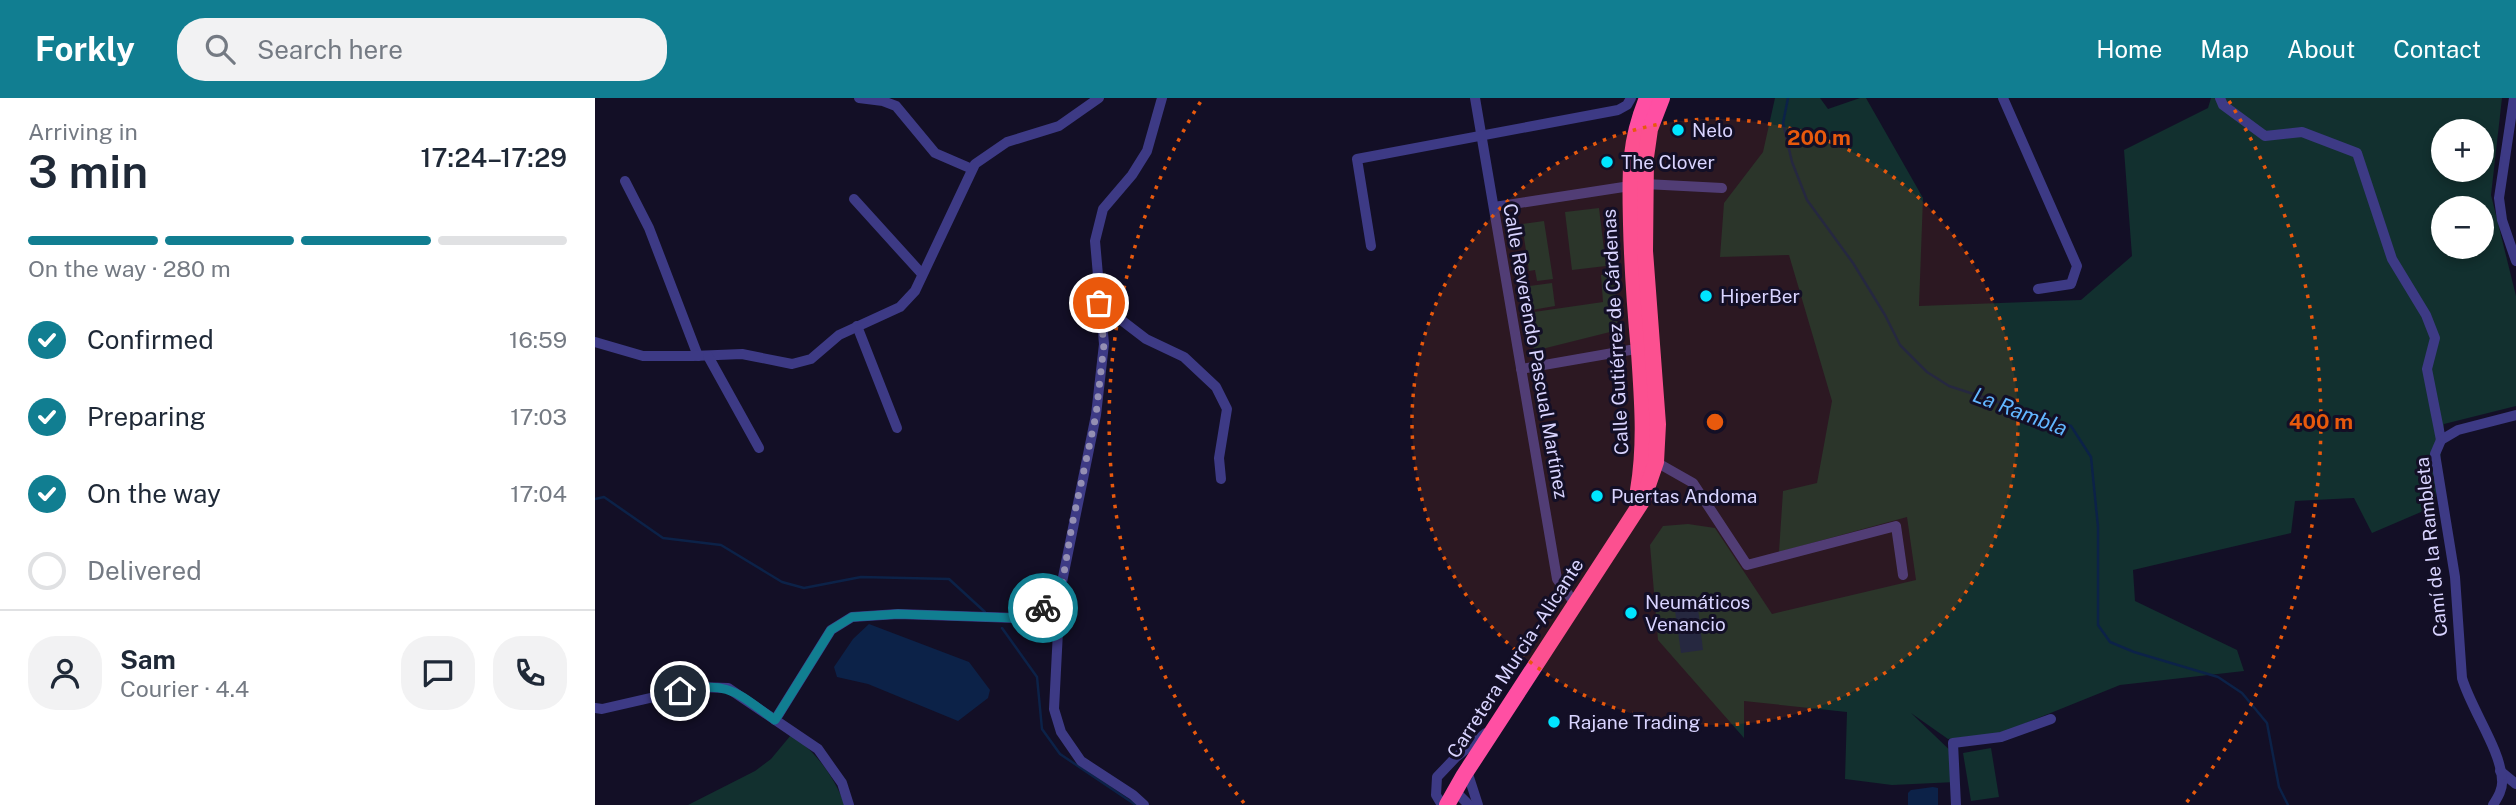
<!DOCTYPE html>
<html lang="en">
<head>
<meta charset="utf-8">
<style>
	body { margin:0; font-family:"Public Sans",sans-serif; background:#f2f2f3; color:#1f2937; height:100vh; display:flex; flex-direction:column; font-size:26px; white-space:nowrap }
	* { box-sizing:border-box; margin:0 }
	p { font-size:23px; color:#747a83 }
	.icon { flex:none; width:38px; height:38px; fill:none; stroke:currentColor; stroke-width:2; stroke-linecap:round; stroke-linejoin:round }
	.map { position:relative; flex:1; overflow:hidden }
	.side { display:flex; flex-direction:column; background:#fff; width:595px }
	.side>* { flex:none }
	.tools { position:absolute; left:1836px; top:21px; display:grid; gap:14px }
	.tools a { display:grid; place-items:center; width:63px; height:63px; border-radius:50%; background:#fff; box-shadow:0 4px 10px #0003; font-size:35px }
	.pin { position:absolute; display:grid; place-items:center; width:60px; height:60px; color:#fff; margin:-30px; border:4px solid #fff; border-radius:50%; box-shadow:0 2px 7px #0007 }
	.courier { position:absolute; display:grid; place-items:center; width:70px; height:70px; margin:-35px; border:5px solid #117e91; border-radius:50%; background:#fff; color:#222; box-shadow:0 2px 9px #0007 }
	.headline em { font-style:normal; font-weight:600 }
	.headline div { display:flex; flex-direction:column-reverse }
	.headline { display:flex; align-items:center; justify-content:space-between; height:119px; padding:0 28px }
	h1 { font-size:46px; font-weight:600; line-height:52px }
	.bar { display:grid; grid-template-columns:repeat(4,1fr); gap:10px 7px; align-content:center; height:84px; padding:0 28px }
	.bar i { height:9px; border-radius:5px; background:#e0e1e3 }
	.bar .active { background:#117e91 }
	.bar p { grid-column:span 4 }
	.line { display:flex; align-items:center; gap:18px; padding:0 28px; border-top:2px solid #e0e1e3 }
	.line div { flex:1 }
	.round { display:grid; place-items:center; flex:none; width:74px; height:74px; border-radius:28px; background:#f2f2f3 }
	ol { padding:0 28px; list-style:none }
	li { display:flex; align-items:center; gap:21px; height:77px }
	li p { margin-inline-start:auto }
	li .icon { padding:7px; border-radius:50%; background:#117e91; color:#fff; stroke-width:4 }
	li:last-child { color:#747a83 }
	li i { width:38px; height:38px; border:4px solid #e0e1e3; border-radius:50% }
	header { display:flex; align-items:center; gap:42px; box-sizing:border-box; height:98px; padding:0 35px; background:#117e91; color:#fff }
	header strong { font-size:33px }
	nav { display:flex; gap:38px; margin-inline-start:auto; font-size:24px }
	.search { width:490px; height:63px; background:#f2f2f3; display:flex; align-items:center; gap:18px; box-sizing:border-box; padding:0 24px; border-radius:28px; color:#747a83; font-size:26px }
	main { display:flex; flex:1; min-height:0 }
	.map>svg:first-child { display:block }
	.green { fill:#12302f; fill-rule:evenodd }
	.water { fill:#0c2248 }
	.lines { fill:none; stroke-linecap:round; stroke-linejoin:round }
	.stream { stroke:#0c2248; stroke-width:2.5 }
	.minor { stroke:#3d3a85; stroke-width:10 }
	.highway { stroke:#ff4fa3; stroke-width:16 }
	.done { stroke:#948fb3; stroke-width:7; stroke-dasharray:0 12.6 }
	.route { stroke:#117e91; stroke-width:9 }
	.ring { fill:none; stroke:#e8590c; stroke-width:3.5; stroke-dasharray:3.5 7 }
	.poi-dot { fill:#00e5ff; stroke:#130f26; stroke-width:2.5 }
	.labels { text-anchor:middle; stroke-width:6; stroke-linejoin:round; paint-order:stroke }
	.poi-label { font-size:19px; fill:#d9d4ff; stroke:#130f26; text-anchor:start }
	.street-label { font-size:19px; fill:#d9d4ff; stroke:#130f26 }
	.water-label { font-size:21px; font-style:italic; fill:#62b6ff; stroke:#130f26 }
	.centre { fill:#e8590c; stroke:#130f26; stroke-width:3.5 }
	.ring-label { font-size:21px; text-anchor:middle; font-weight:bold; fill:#e8590c; stroke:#130f26; stroke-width:6; stroke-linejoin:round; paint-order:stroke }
</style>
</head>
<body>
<header>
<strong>Forkly</strong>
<div class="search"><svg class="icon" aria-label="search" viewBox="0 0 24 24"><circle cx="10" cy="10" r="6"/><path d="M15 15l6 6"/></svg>Search here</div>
<nav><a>Home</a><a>Map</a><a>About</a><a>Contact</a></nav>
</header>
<main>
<section class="side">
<div class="headline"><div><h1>3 min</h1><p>Arriving in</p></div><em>17:24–17:29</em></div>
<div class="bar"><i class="active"></i><i class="active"></i><i class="active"></i><i></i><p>On the way · 280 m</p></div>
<ol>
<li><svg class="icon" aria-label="check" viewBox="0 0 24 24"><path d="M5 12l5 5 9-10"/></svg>Confirmed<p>16:59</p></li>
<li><svg class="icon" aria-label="check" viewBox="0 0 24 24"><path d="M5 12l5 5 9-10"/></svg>Preparing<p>17:03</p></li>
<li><svg class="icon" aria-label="check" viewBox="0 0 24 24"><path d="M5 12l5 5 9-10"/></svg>On the way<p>17:04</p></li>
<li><i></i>Delivered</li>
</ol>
<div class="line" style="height:126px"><a class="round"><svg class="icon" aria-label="person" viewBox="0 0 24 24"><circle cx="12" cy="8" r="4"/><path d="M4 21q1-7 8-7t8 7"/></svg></a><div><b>Sam</b><p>Courier · 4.4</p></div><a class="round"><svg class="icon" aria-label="chat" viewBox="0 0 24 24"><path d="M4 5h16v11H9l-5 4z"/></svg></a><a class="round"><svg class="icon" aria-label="phone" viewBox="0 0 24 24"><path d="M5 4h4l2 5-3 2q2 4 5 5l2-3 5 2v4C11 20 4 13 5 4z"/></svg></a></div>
</section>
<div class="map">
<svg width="1921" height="707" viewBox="0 0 1921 707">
	<rect width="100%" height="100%" fill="#130f26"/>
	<g class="green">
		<path d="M1180 0H1225L1233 11 1265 0H1271L1328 100 1324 208 1486 202 1537 158 1529 52 1613 10 1616 0H1907L1896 97 1921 198V308L1849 326 1840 408 1777 435 1759 400 1700 403 1696 435 1538 472 1540 503 1642 552 1649 573 1525 587 1406 635 1353 641 1316 615 1362 659 1361 684 1297 687 1250 681 1252 614 1149 603V640L1063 542 1055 447 1068 428 1093 426 1120 430 1177 516 1321 482 1312 419 1184 454 1188 393 1222 385 1237 303 1194 157 1125 159 1129 105 1168 54ZM1848 33H1886V72H1848ZM1848 110H1886V149H1848Z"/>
		<path d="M1004 110 1011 168 977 172 970 114Z"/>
		<path d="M949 123 958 181 942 183 940 172 934 173 927 126Z"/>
		<path d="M1006 177H1019L1023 232 939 253 932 215 1008 204Z"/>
		<path d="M957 185 960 208 931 213 928 189Z"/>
		<path d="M196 637C222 654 239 679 250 707H93L160 673 176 661Z"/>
		<path d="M1396 650 1404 699 1376 703 1368 655Z"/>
	</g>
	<g class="water">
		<path d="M1103 510 1108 552 1086 555 1080 513Z"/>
		<path d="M274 526 374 564 395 592 393 600 363 623 273 586 242 579 239 569 258 541Z"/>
		<path d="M1338 689 1343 690V707H1313V695L1316 692Z"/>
	</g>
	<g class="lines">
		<g class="stream">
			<path d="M1193 0 1188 25 1197 64 1212 102 1258 165 1290 217 1305 247 1332 274 1354 288 1476 328 1496 359 1503 429V527L1515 544 1539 554 1623 579 1647 595 1672 625 1684 689 1693 707"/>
			<path d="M0 401 9 399 68 440 126 447 187 484 209 490 266 479 354 481 390 514"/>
			<path d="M407 530 442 579 447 631 465 656 541 707"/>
		</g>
		<g class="minor">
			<path d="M264 0 288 3 301 8 340 55 377 71"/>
			<path d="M880 0 962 481 981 507"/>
			<path d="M1408 0 1482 168 1476 186 1443 191"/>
			<path d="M1625 0 1628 7 1670 38 1707 34 1762 55 1797 161 1831 217 1840 240 1832 271 1846 342"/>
			<path d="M1919 0 1904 100 1907 122 1921 163"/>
			<path d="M30 83 54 130 103 258"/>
			<path d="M1050 86 1127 90"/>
			<path d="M259 101 327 176"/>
			<path d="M899 109 1035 88"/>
			<path d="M776 148 762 61 1023 12 1032 7 1036 0"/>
			<path d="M504 205 551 241 589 259 621 289 632 311 624 360 626 381"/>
			<path d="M262 228 302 330"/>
			<path d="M0 244 48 258H98L147 256 197 266 216 261 244 237 305 209 320 193 380 66 412 44 464 28 504 0"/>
			<path d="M113 258 164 350"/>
			<path d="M926 271 1035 252"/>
			<path d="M1061 364 1098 385 1152 467 1301 428 1308 477"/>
			<path d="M0 610 7 611 103 589 133 590 223 651 247 685 254 707"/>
			<path d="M180 622 236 532 257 519 303 516 421 520 464 504"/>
			<path d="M872 673 883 707"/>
			<path d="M1905 673 1921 686"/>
			<path d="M860 693 874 707"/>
			<path d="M549 707 538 697 486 663 466 634 459 611 465 494 501 317 509 246 500 143 508 111 537 77 552 53 567 0"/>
			<path d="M847 707 841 697 842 679 861 659 891 635"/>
			<path d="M1361 707 1358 645 1406 639 1456 621"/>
			<path d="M1898 707C1903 699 1908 691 1907 682 1906 652 1876 611 1867 580L1860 479 1840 356 1846 342 1863 332 1921 317"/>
		</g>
		<g class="highway">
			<path d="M1043 392C1051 345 1047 301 1044 254 1040 211 1037 168 1036 126 1035 77 1033 46 1052 0"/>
			<path d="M852 707 869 677 1048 402 1061 364 1063 326 1050 153 1051 59 1055 31 1067 0"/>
		</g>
	</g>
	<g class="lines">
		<path class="done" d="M448 510 464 505 477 427 501 317 509 246 504 205"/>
		<path class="route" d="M85 593C134 582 142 595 180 622L236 532 257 519 303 516 421 520 448 510"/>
	</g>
	<circle cx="1120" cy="324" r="303" fill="#e8590c" fill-opacity=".12"/>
	<g class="ring">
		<circle cx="1120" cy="324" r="303"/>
		<path d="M649 705A606 606 0 0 1 606 3M1634 3A606 606 0 0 1 1591 705"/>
	</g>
	<g class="poi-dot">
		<circle cx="1083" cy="32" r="7"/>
		<circle cx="1012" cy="64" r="7"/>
		<circle cx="1111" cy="198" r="7"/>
		<circle cx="1002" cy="398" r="7"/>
		<circle cx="1036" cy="515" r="7"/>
		<circle cx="959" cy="624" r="7"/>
	</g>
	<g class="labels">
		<g class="poi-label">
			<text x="1097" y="39">Nelo</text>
			<text x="1026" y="71">The Clover</text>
			<text x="1125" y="205">HiperBer</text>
			<text x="1016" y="405">Puertas Andoma</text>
			<text x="1050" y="511">Neumáticos<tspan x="1050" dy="22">Venancio</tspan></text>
			<text x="973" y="631">Rajane Trading</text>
		</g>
		<g class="street-label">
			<text transform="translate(1020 234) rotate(-93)" y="7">Calle Gutiérrez de Cárdenas</text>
			<text transform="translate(941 253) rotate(80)" y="7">Calle Reverendo Pascual Martínez</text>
			<text transform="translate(1836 449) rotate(-96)" y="7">Camí de la Rambleta</text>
			<text transform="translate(920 560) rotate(-57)" y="7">Carretera Murcia - Alicante</text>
		</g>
		<g class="water-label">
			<text transform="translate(1425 314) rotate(21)" y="7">La Rambla</text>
		</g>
	</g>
	<circle cx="1120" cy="324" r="10" class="centre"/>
	<g class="ring-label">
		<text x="1224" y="47">200 m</text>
		<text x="1726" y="331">400 m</text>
	</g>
</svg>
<div class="tools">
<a>+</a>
<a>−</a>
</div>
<div class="pin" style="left:504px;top:205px;background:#ea580c"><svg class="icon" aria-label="bag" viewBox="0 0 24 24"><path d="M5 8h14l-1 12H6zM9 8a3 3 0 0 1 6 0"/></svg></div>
<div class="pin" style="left:85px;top:593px;background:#1f2937"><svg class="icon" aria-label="home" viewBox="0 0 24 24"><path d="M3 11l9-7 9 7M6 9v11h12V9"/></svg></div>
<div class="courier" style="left:448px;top:510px"><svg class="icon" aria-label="bike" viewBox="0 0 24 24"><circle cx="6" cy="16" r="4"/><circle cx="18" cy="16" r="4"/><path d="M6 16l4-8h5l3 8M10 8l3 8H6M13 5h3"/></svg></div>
</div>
</main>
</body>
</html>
